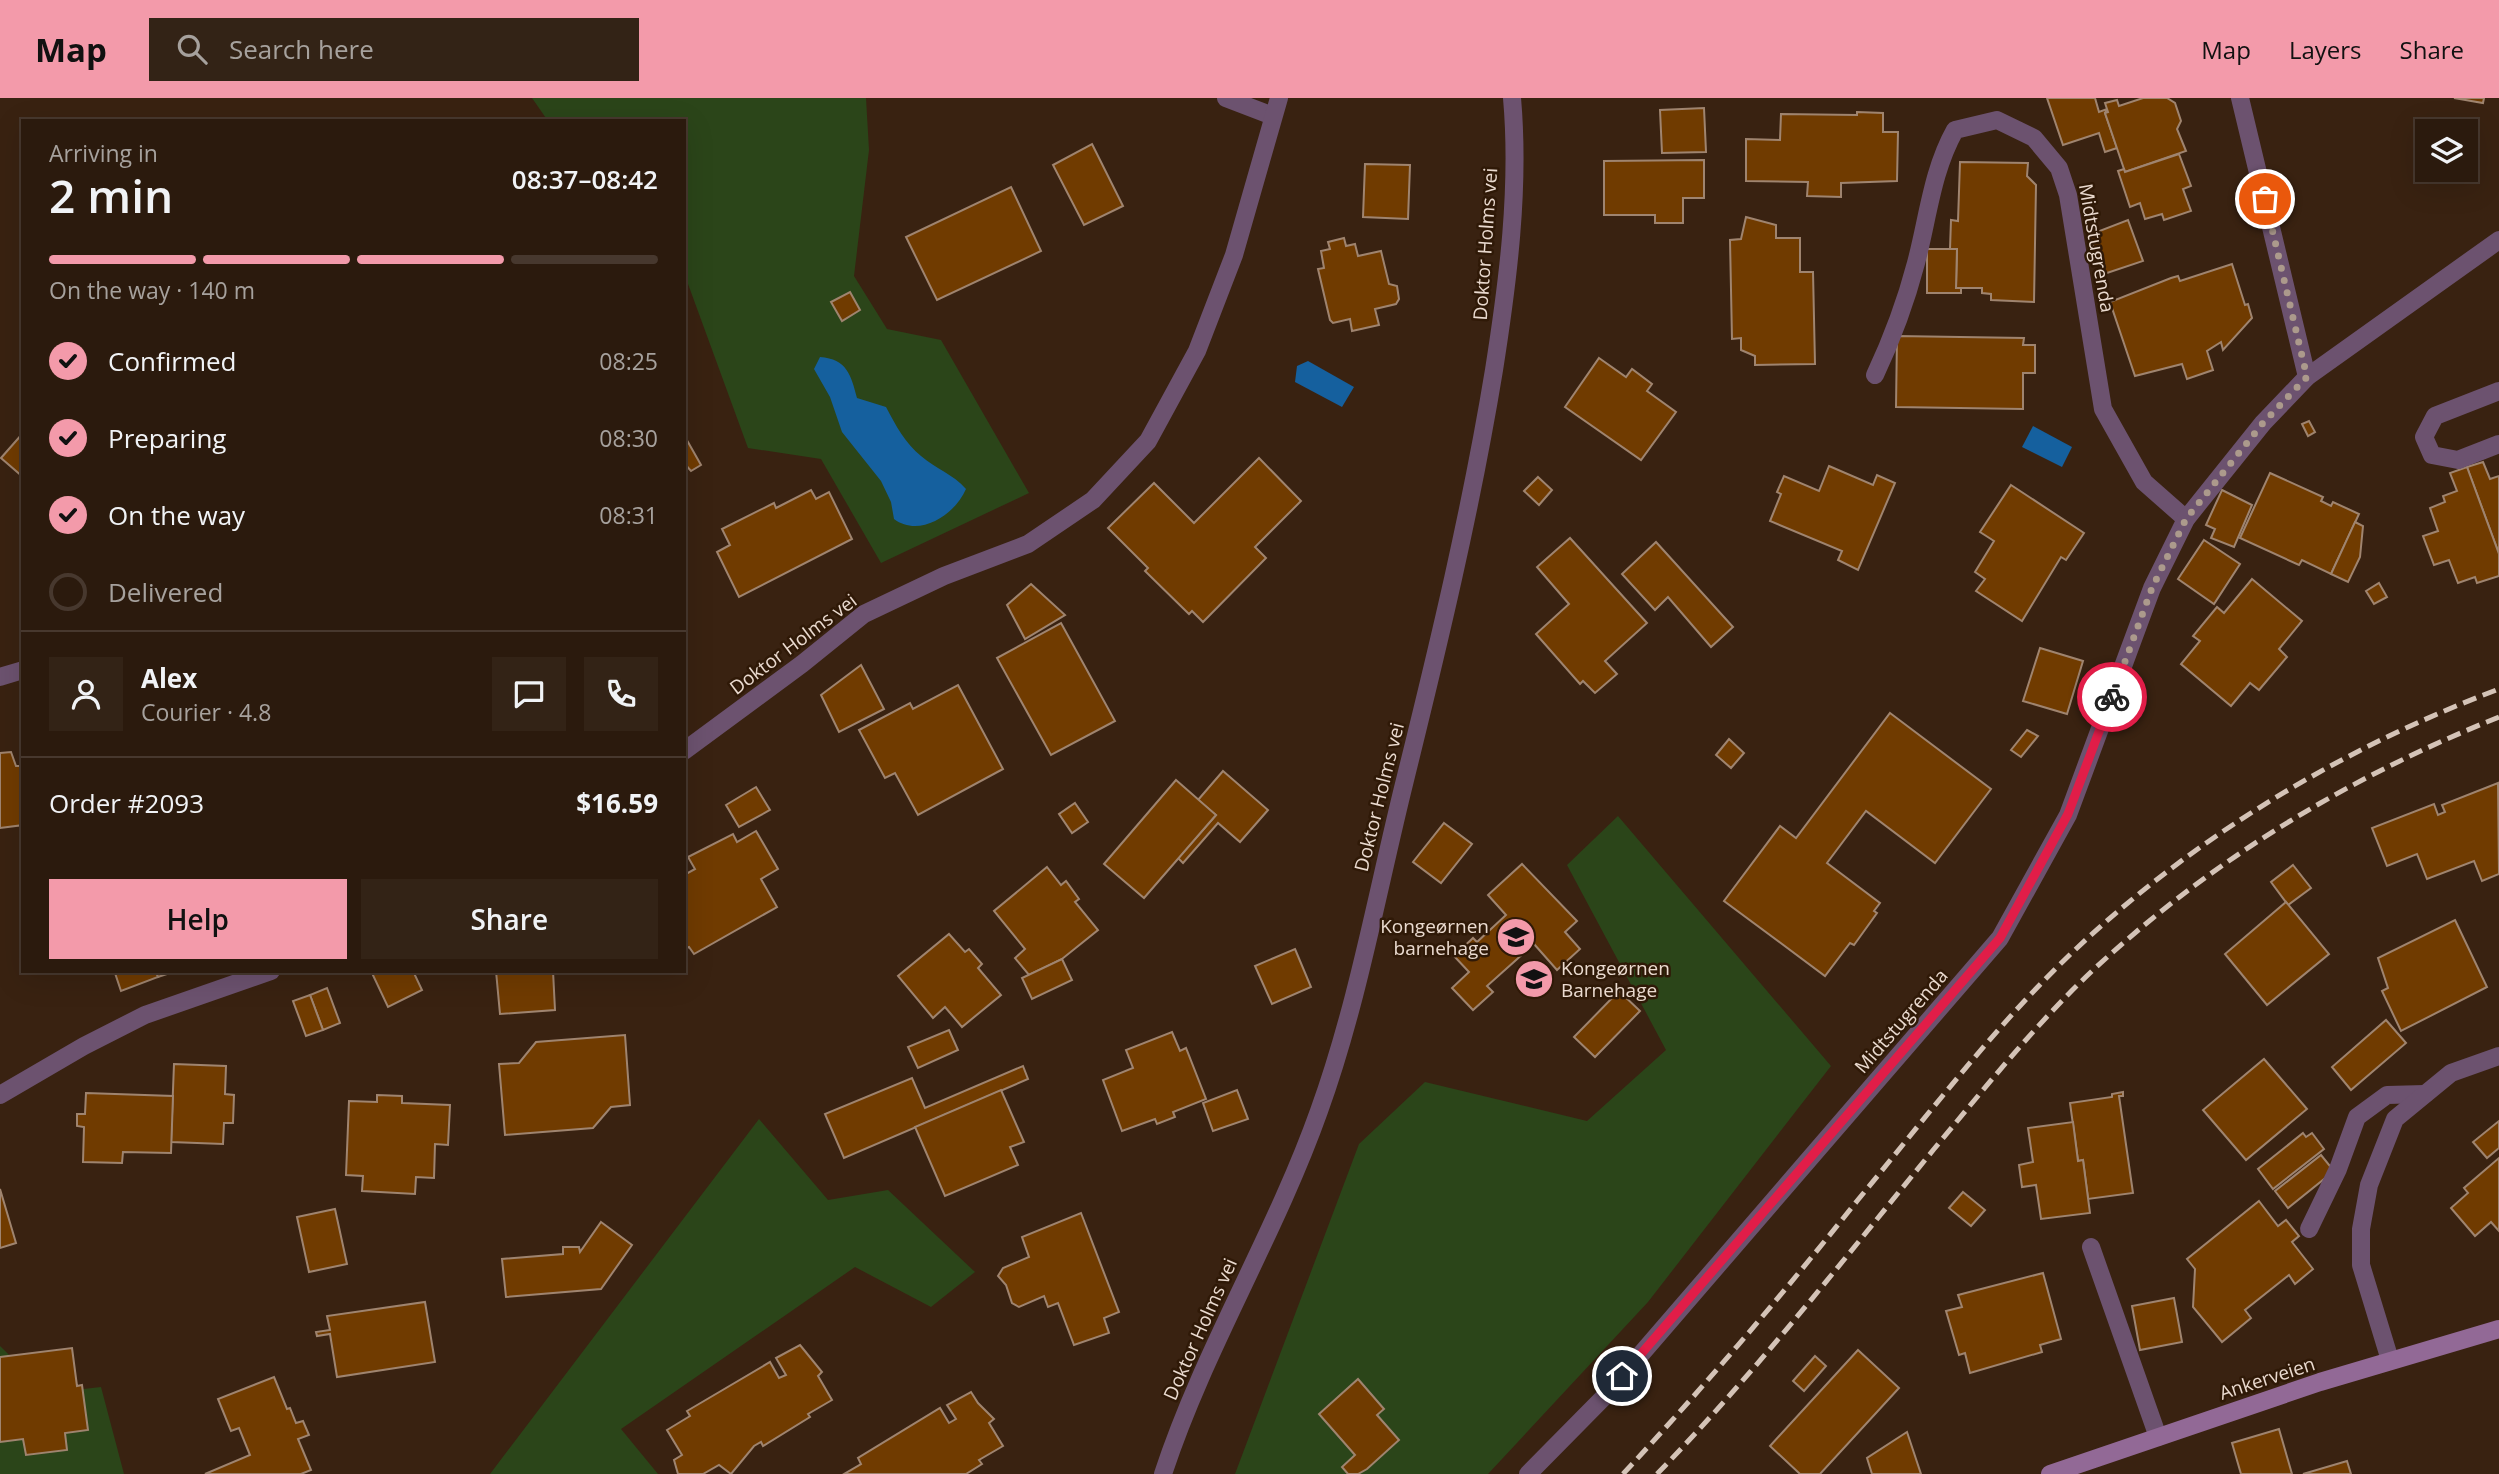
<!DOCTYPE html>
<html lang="en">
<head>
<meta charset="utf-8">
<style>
	body { margin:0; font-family:"Open Sans",sans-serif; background:#332316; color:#f1f3f6; height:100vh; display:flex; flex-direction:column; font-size:26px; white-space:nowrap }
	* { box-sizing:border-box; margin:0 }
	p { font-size:23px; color:#a6a19d }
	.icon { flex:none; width:38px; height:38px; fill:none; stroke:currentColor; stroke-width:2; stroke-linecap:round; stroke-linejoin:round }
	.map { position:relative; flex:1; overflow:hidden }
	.details { position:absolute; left:21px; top:21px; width:665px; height:854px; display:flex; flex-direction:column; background:#2b1a0d; border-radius:0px; box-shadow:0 7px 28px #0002,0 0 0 2px #47382e }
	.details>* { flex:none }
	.buttons { position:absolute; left:2415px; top:21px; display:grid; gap:14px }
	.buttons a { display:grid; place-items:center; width:63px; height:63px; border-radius:0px; background:#2b1a0d; box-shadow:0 7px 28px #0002,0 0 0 2px #47382e; font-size:35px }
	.pin { position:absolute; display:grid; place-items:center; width:60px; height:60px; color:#fff; margin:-30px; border:4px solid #fff; border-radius:50%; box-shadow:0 2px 7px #0007 }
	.courier { position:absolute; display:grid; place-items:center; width:70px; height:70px; margin:-35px; border:5px solid #e11d48; border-radius:50%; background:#fff; color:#222; box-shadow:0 2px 9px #0007 }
	.headline em { font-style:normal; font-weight:600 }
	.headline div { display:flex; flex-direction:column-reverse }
	.headline { display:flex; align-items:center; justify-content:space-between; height:119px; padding:0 28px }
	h1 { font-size:46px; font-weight:600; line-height:52px }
	.bar { display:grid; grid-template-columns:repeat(4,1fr); gap:10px 7px; align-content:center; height:84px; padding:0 28px }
	.bar i { height:9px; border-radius:5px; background:#47382e }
	.bar .on { background:#f39aaa }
	.bar p { grid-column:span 4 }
	.line { display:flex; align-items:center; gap:18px; padding:0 28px; border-top:2px solid #47382e }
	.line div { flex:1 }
	.round { display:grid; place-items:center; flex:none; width:74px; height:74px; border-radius:0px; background:#332316 }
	ol { padding:0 28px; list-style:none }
	li { display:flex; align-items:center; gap:21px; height:77px }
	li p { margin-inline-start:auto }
	li .icon { padding:7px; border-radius:50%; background:#f39aaa; color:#111; stroke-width:4 }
	li:last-child { color:#a6a19d }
	li i { width:38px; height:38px; border:4px solid #47382e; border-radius:50% }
	.button { display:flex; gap:14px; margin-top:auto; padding:14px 28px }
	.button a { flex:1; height:80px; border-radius:0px; background:#f39aaa; color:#111; font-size:28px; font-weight:600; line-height:80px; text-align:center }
	.button a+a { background:#332316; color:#f1f3f6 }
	header { display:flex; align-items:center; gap:42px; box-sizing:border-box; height:98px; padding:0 35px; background:#f39aaa; color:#111 }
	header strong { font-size:33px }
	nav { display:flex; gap:38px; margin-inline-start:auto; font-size:24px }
	.search { width:490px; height:63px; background:#332316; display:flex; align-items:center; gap:18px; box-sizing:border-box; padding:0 24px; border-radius:0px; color:#a6a19d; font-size:26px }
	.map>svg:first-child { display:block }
	.green { fill:#2b4519 }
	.water { fill:#15609e }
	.building { fill:#703b00; stroke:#9f846f; stroke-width:2 }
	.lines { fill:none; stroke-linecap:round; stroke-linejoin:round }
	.service { stroke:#6c526f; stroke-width:18 }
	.minor { stroke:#6c526f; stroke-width:18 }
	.secondary { stroke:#926996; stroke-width:18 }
	.rail { stroke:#d4c3b7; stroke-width:5; stroke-dasharray:14 7; stroke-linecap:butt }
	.done { stroke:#ac9a8c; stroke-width:7; stroke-dasharray:0 12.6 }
	.route { stroke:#e11d48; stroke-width:9 }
	.labels { text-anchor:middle; stroke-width:5; stroke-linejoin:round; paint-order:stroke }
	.street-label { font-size:19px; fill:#eadacf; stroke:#2f1907 }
	.poi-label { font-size:19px; fill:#eadacf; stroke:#2f1907; text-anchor:end }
</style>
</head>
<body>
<header>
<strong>Map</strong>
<div class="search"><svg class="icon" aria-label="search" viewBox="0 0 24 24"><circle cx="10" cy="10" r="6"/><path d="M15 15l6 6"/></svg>Search here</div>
<nav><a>Map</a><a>Layers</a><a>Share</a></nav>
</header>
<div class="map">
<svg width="2499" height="1376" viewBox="0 0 2499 1376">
	<rect width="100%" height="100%" fill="#392211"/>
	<g class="green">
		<path d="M532 0H866L869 52 854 178 887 231 941 242 1029 395 881 465 821 361 748 350 684 175V23H548Z"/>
		<path d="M1618 718 1831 968 1648 1204 1488 1376H1235L1359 1046 1425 984 1587 1023 1666 952 1567 767Z"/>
		<path d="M759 1021 828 1102 888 1092 975 1174 931 1209 855 1169 621 1331 658 1376H490Z"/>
		<path d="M0 1248 48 1295 101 1289 124 1376H0Z"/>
	</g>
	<g class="water">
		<path d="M820 259C847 261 851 277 857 300L886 309C896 328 905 345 921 358 936 371 953 376 966 391 955 417 919 440 894 421L891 404 881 383 842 334 830 299 814 271Z"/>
		<path d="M1308 263 1354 289 1342 309 1295 284 1297 268Z"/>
		<path d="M2033 328 2072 349 2062 369 2022 349Z"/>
	</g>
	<g class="building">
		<path d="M2047 0H2095L2099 14 2107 11 2105 15 2117 50 2105 54 2099 35 2063 47Z"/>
		<path d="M2143 0H2167L2175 5 2181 23 2177 31 2186 53 2125 74 2105 15 2108 14 2105 5 2117 2 2119 8Z"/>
		<path d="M2454 0H2484L2483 5Z"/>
		<path d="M1704 10 1706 54 1662 55 1660 12Z"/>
		<path d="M1857 14 1883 15V34H1898L1897 83 1841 85V99L1807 98 1808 84 1746 83V41L1780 42 1781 16 1857 17Z"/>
		<path d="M1092 46 1123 108 1084 127 1053 67Z"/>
		<path d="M2179 56 2191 88 2183 91 2191 113 2164 122 2162 116 2145 121 2140 105 2130 109 2118 73 2124 71 2125 74Z"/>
		<path d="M1704 62V100H1683V125H1655V117H1604V63Z"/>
		<path d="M1960 64 2028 65 2027 78 2036 87 2034 204 1991 202V196L1982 195V190H1956L1957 151H1950L1951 122 1958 123Z"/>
		<path d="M1365 66 1410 67 1408 121 1363 119Z"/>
		<path d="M1011 89 1041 153 937 202 906 139Z"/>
		<path d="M1746 119 1776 127V140H1800V174H1813L1815 266 1755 267V258L1741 252V240L1732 241 1730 142 1741 141Z"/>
		<path d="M2128 122 2143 163 2104 176 2089 137Z"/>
		<path d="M1344 140 1346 148 1355 146 1358 158 1381 153 1389 186 1397 188 1399 201 1396 206 1375 211 1379 227 1352 233 1350 221 1333 225 1330 222 1318 171 1324 170 1321 153 1330 151 1328 144Z"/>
		<path d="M1927 151H1957L1956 190H1961V195H1927Z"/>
		<path d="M2232 166 2245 207 2248 206 2252 220 2223 252 2221 244 2207 253 2213 272 2187 281 2182 266 2135 278 2110 204 2171 180 2178 178 2180 183Z"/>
		<path d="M850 194 860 212 842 223 831 204Z"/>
		<path d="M1897 238 2024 240 2023 247H2035V275H2023V311L1896 309Z"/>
		<path d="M1599 260 1626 279 1632 271 1652 286 1647 293 1676 314 1641 362 1565 309Z"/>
		<path d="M2309 323 2315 334 2308 338 2302 326Z"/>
		<path d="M23 335V379L1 360Z"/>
		<path d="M684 337 701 367 691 373 684 365Z"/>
		<path d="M1259 360 1301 403 1255 449 1266 460 1203 524 1192 513 1189 516 1145 473 1148 470 1108 430 1154 385 1194 425Z"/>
		<path d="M2483 364 2490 381 2499 378V456L2467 369Z"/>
		<path d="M1829 368 1873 387 1877 377 1895 385 1858 472 1838 462 1842 453 1770 423 1781 396 1777 394 1784 378 1819 393Z"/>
		<path d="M2467 369 2499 456V478L2477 485 2475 479 2458 485 2449 462 2434 467 2423 438 2438 433 2430 410 2445 404 2443 398 2457 393 2450 375Z"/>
		<path d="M2270 375 2323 399 2321 403 2331 408 2333 404 2359 416 2331 476 2302 462 2299 467 2240 440Z"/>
		<path d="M1538 379 1552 392 1539 407 1524 393Z"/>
		<path d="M2011 387 2084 435 2066 462 2061 459 2022 523 1976 493 1985 481 1975 474 1994 443 1980 434Z"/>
		<path d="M811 392 816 401 829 394 852 441 739 499 717 454 730 447 722 431 774 405 776 410Z"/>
		<path d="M2222 392 2252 407 2234 449 2211 440 2215 431 2206 427Z"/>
		<path d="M2355 424 2363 428 2360 459 2348 484 2331 476Z"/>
		<path d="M1570 440 1647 525 1605 563 1617 576 1595 595 1583 583 1580 586 1536 536 1569 506 1537 469Z"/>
		<path d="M2204 442 2240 466 2214 506 2178 481Z"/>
		<path d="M1656 444 1733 529 1711 549 1668 499 1655 512 1622 476Z"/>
		<path d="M2252 481 2302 523 2279 551 2287 559 2259 592 2250 585 2231 608 2181 566 2200 543 2193 538 2217 509 2224 515Z"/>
		<path d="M2379 485 2387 499 2374 506 2366 493Z"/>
		<path d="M1031 486 1065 517 1025 541 1007 507Z"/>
		<path d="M1061 525 1115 623 1051 657 997 560Z"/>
		<path d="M2040 550 2083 563 2067 616 2023 603Z"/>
		<path d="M861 567 884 611 839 634 821 597Z"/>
		<path d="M958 587 1003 671 918 717 895 675 885 680 859 632 910 605 913 611Z"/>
		<path d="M1890 615 1991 691 1935 765 1866 713 1827 765 1880 805 1874 813 1877 815 1854 847 1850 845 1825 878 1724 803 1780 728 1796 740Z"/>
		<path d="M2027 632 2038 638 2021 659 2011 652Z"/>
		<path d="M1729 641 1744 655 1731 670 1716 657Z"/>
		<path d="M11 654 16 668H22L23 727 0 730V655Z"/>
		<path d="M1223 673 1268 712 1240 744 1218 725 1183 765 1178 760 1216 717 1198 702Z"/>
		<path d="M1176 682 1216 717 1144 800 1104 766Z"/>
		<path d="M2498 685 2499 776 2482 783 2474 763 2427 781 2417 756 2387 768 2372 730 2434 706 2438 717 2445 714 2442 707Z"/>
		<path d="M756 689 770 712 739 729 726 707Z"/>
		<path d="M1075 705 1088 724 1072 735 1059 716Z"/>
		<path d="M1444 725 1472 746 1441 785 1413 764Z"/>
		<path d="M756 733 778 771 761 781 777 809 694 856 689 849 684 851V777L695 771 688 759 733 736 737 744Z"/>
		<path d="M1522 766 1577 823 1565 834 1580 851 1557 872 1534 846 1487 888 1493 894 1473 912 1452 890 1469 874 1454 858 1473 840 1477 844 1506 817 1488 797Z"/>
		<path d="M2293 767 2311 790 2288 807 2271 784Z"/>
		<path d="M1047 769 1061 787 1066 783 1079 801 1075 804 1098 832 1062 861 1029 877 1015 860 1025 851 994 813Z"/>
		<path d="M2286 804 2329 856 2267 907 2225 856Z"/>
		<path d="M2455 822 2487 889 2401 933 2382 893 2388 890 2378 860Z"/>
		<path d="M949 836 965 854 969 851 982 866 978 870 1001 897 962 929 945 909 933 920 898 878Z"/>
		<path d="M1295 851 1311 889 1272 906 1255 868Z"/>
		<path d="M1062 861 1072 882 1032 901 1022 880Z"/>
		<path d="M120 873H156L158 879 121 893 115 875Z"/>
		<path d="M156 873H176L158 879Z"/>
		<path d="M371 873H413L422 892 388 909Z"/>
		<path d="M496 873H553L555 912 500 916Z"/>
		<path d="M327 890 340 925 323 932 310 897Z"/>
		<path d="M1619 893 1640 913 1595 959 1574 939Z"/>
		<path d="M310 897 323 932 306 938 293 903Z"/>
		<path d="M2386 922 2406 945 2351 992 2332 969Z"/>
		<path d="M949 932 958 952 918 970 908 949Z"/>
		<path d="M1172 934 1180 953 1186 950 1206 1001 1173 1014 1175 1019 1157 1026 1155 1021 1122 1033 1103 982 1133 970 1126 952Z"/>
		<path d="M625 937 630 1007 611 1009 593 1030 505 1037 499 966 519 965 536 944Z"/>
		<path d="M2264 961 2307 1011 2246 1062 2203 1012Z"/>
		<path d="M174 966 226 968 225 996 234 997 233 1025H224L223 1046 171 1044Z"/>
		<path d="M1023 968 1028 981 844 1060 825 1016 912 980 925 1010Z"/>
		<path d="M1001 992 1024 1044 1010 1049 1018 1067 945 1098 915 1029Z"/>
		<path d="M1237 992 1248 1021 1213 1033 1203 1005Z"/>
		<path d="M2123 994V998H2119L2133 1095 2088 1101 2083 1062 2078 1063 2070 1005 2112 999V996Z"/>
		<path d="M86 995 173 998 171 1055 123 1054 122 1065 83 1064 84 1029 77 1028V1016H85Z"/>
		<path d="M377 997 402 998V1005L450 1007 448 1047 435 1046 434 1080 416 1079 415 1096 362 1093 363 1078 346 1077 349 1003 377 1004Z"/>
		<path d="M2499 1023V1050L2487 1060 2473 1044Z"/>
		<path d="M2073 1024 2078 1063 2083 1062 2090 1115 2041 1121 2036 1087 2022 1089 2019 1067 2033 1064 2028 1030Z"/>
		<path d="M2303 1035 2306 1039 2312 1035 2324 1051 2273 1091 2258 1071Z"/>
		<path d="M2321 1057 2334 1073 2288 1110 2275 1093Z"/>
		<path d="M2499 1060V1133L2491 1124 2475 1138 2451 1110 2468 1095 2464 1090Z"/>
		<path d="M0 1091 16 1145 0 1150Z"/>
		<path d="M1963 1094 1985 1112 1971 1128 1949 1110Z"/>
		<path d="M2259 1103 2278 1128 2286 1122 2299 1138 2292 1144 2313 1171 2295 1186 2289 1177 2245 1212 2251 1220 2222 1244 2193 1209 2195 1171 2187 1161Z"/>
		<path d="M335 1111 347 1166 309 1174 297 1119Z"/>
		<path d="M1081 1115 1119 1214 1104 1220 1109 1235 1074 1247 1058 1205 1048 1209 1044 1198 1019 1209 1012 1205 1006 1187 998 1178 1003 1170 1029 1159 1022 1139Z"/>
		<path d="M601 1124 632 1147 601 1191 506 1199 502 1161 563 1156V1149H579L580 1154Z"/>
		<path d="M2043 1175 2061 1241 2040 1247 2042 1254 1970 1275 1965 1255 1959 1257 1946 1213 1962 1209 1958 1197Z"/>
		<path d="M2174 1200 2182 1244 2140 1252 2132 1208Z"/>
		<path d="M425 1204 435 1264 337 1279 330 1236 317 1238 316 1234 330 1232 327 1218Z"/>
		<path d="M800 1247 822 1274 818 1278 832 1302 808 1316 810 1319 763 1348 761 1344 754 1348 731 1376 719 1367 703 1376H678L674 1362 682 1357 667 1332 690 1318 687 1313 770 1264 779 1280 786 1277 776 1260Z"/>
		<path d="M72 1250 77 1288 82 1287 88 1332 65 1335 67 1352 26 1357 23 1341 0 1344V1259Z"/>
		<path d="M1858 1252 1899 1290 1820 1376H1800L1770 1348Z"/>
		<path d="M1815 1258 1826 1268 1804 1293 1793 1283Z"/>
		<path d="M274 1279 287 1311 290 1310 296 1325 303 1323 309 1337 298 1341 311 1372 301 1376H205L250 1357 239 1330 231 1333 218 1301Z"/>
		<path d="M1358 1281 1384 1311 1377 1317 1399 1342 1367 1371 1358 1376H1348L1342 1369 1355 1357 1319 1316Z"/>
		<path d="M971 1294 978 1305 994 1321 989 1325 1003 1348 979 1362 982 1366 966 1376H844L861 1366 858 1360 940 1310 949 1325 956 1321 947 1307Z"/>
		<path d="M2279 1331 2292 1376H2241L2232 1345Z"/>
		<path d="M1907 1334 1921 1376H1872L1867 1360Z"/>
		<path d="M2347 1363 2351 1376H2303Z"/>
	</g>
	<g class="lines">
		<g class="service">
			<path d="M1226 0 1273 18"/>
			<path d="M0 579 23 572"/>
			<path d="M2309 1131 2338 1071 2357 1019 2387 997 2425 996"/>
			<path d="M2091 1149 2158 1339"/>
		</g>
		<g class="minor">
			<path d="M2240 0 2307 279"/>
			<path d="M1875 277C1892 241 1906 203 1916 165 1928 120 1932 73 1955 32L1997 22 2034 40 2059 70 2068 97 2103 311 2144 384 2186 421"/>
			<path d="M2499 293 2435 318 2424 339 2432 357 2458 362 2499 346"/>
			<path d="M684 653 802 566 864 516 944 478 1028 446 1093 402 1148 343 1197 253 1234 157 1279 0"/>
			<path d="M0 997 84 948 145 917 271 873"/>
			<path d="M2390 1262 2361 1167V1131L2369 1087 2395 1021 2451 975 2499 958"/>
			<path d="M1163 1376C1204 1251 1275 1137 1319 1013 1357 908 1377 795 1404 686 1438 549 1471 412 1494 272 1508 183 1520 90 1512 0"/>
			<path d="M1528 1376 1604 1299 2000 840 2068 717 2152 490 2186 421 2263 325 2307 279 2499 142"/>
		</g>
		<path class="secondary" d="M2050 1376 2320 1284 2499 1231"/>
		<g class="rail">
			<path d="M1623 1376C1705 1288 1782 1197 1857 1103 1914 1034 1969 962 2031 896 2159 760 2324 657 2499 591"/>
			<path d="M1657 1376C1756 1274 1844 1161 1934 1051 1984 991 2034 928 2091 874 2211 762 2347 680 2499 619"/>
		</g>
	</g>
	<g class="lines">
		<path class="done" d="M2112 599 2152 490 2186 421 2263 325 2307 279 2265 101"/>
		<path class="route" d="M1622 1278 2000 840 2068 716 2112 599"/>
	</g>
	<defs>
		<g id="school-disc" transform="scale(2.0125)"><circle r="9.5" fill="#f39aaa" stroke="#2f1907"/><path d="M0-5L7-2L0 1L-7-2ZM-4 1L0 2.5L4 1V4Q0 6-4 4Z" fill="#111"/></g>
	</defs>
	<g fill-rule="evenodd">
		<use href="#school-disc" x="1516" y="839"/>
		<use href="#school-disc" x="1534" y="881"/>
	</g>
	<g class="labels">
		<g class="street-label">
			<text transform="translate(1485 146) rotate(-86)" y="7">Doktor Holms vei</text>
			<text transform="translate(2097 150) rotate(80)" y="7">Midtstugrenda</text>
			<text transform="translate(793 546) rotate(-37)" y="7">Doktor Holms vei</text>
			<text transform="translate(1379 699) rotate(-76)" y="7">Doktor Holms vei</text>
			<text transform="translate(1901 923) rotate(-49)" y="7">Midtstugrenda</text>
			<text transform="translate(1200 1231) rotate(-66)" y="7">Doktor Holms vei</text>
			<text transform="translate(2267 1280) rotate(-18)" y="7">Ankerveien</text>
		</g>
		<g class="poi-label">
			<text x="1489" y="835">Kongeørnen<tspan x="1489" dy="22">barnehage</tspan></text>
			<text x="1561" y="877" text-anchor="start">Kongeørnen<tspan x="1561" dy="22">Barnehage</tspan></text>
		</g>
	</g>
</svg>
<div class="buttons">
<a><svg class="icon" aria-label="layers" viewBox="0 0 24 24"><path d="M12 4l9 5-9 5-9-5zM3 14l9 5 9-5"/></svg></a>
</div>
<div class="pin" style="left:2265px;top:101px;background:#ea580c"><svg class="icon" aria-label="bag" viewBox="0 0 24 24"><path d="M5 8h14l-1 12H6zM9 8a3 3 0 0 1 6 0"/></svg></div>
<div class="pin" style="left:1622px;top:1278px;background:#1f2937"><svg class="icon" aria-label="home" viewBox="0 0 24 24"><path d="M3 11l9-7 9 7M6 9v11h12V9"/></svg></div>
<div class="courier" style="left:2112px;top:599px"><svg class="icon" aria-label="bike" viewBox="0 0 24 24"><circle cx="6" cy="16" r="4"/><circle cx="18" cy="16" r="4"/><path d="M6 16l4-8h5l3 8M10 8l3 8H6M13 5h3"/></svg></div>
<section class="details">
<div class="headline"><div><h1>2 min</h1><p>Arriving in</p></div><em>08:37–08:42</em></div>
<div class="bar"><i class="on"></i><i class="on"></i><i class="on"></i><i></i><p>On the way · 140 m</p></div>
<ol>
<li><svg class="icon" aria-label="check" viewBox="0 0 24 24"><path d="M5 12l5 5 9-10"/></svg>Confirmed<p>08:25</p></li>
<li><svg class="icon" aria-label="check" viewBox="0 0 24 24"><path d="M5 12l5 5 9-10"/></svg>Preparing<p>08:30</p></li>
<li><svg class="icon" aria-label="check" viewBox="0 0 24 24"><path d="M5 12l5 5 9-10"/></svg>On the way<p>08:31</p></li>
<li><i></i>Delivered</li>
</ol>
<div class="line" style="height:126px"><a class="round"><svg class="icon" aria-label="person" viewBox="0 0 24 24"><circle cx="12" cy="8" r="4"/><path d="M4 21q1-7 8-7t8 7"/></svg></a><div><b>Alex</b><p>Courier · 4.8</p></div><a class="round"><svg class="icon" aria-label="chat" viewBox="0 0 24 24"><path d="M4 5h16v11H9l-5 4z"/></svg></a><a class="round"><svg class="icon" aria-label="phone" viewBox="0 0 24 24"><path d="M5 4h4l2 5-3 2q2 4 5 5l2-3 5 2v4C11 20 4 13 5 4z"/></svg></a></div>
<div class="line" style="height:91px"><div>Order #2093</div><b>$16.59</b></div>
<div class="button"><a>Help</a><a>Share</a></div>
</section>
</div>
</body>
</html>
